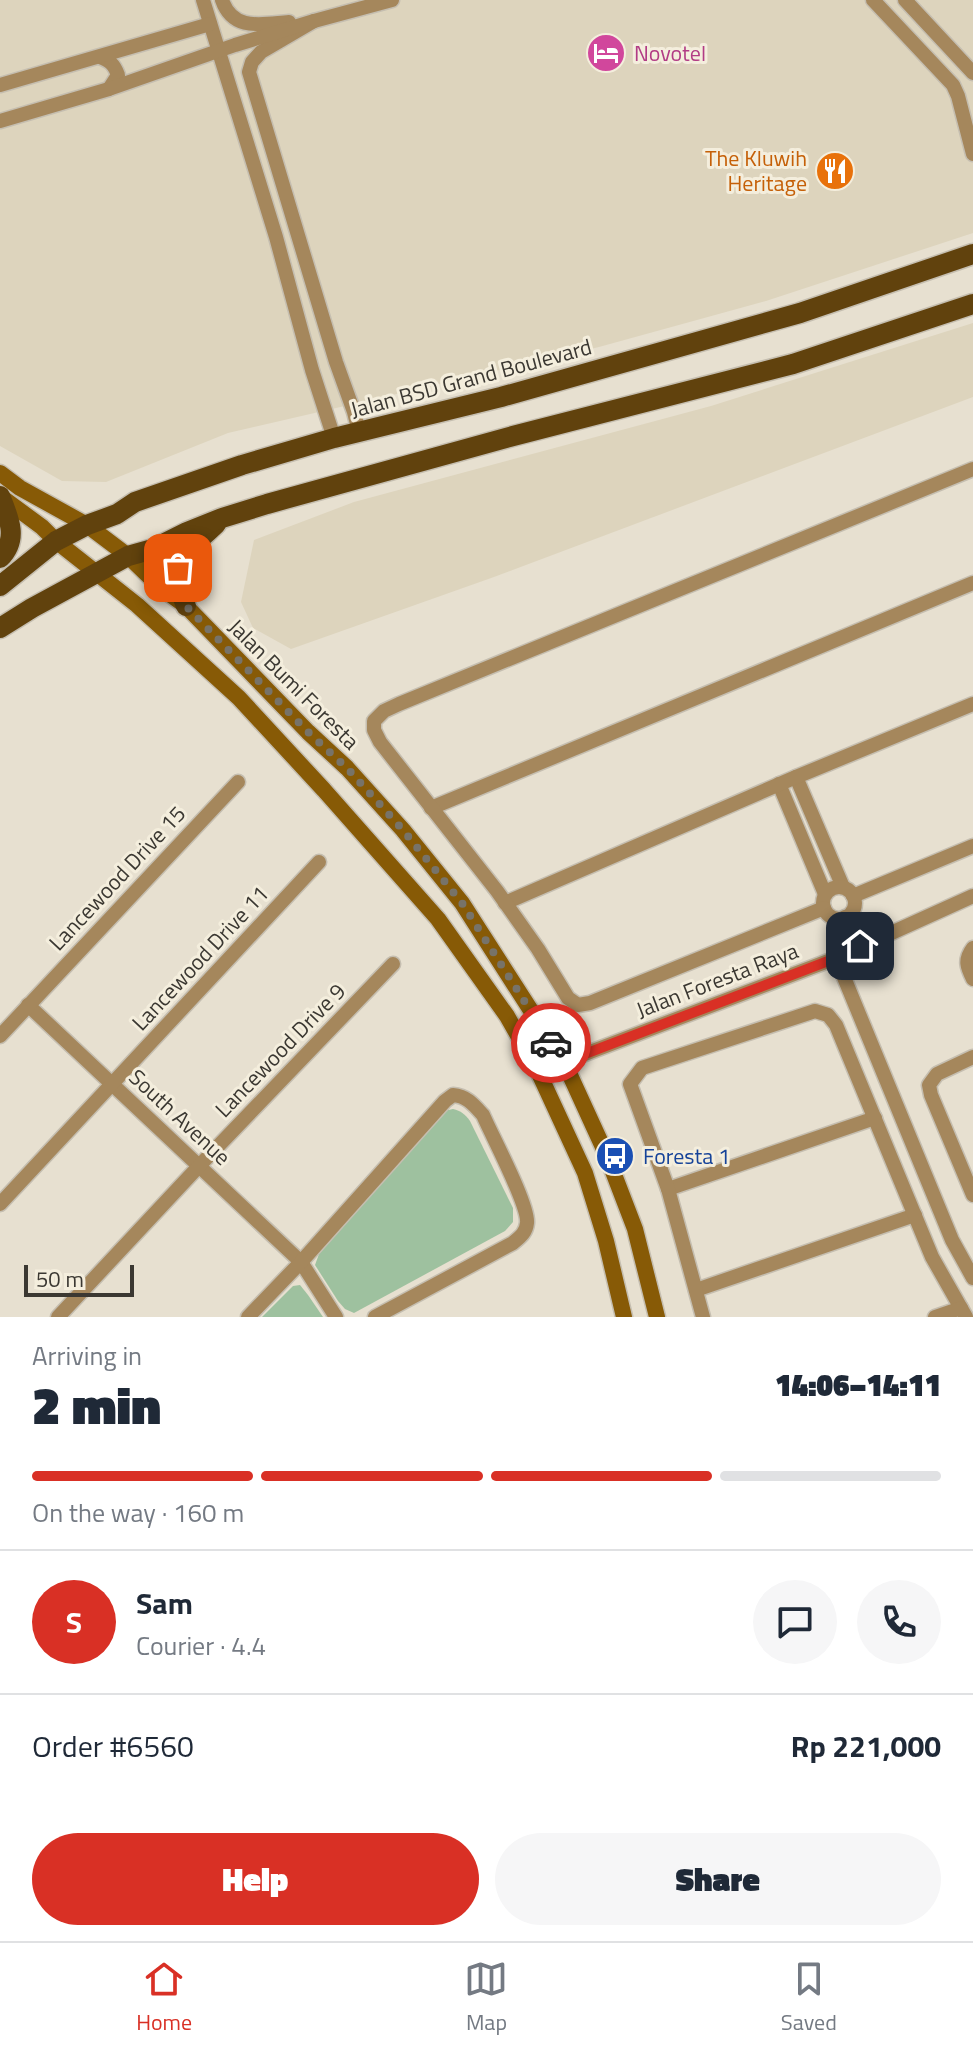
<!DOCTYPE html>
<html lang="en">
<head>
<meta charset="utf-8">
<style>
	body { margin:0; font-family:"Titillium Web",sans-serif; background:#f6f6f7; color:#1f2937; height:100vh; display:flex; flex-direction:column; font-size:30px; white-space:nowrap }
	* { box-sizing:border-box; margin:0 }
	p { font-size:26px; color:#747a83 }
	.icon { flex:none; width:44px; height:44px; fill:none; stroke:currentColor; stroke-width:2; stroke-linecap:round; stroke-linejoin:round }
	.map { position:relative; height:1317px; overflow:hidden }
	.panel { display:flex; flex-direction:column; background:#fff; flex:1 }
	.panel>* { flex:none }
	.scale { position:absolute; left:24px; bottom:20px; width:110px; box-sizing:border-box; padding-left:8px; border:4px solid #3b3832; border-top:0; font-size:22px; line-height:28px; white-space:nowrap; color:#3b3832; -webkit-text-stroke:6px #f4eedd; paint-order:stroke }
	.pin { position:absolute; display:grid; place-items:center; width:68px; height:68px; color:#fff; margin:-34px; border-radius:16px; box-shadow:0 4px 12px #0006 }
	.courier { position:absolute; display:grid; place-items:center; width:80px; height:80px; margin:-40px; border:6px solid #d93025; border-radius:50%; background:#fff; color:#222; box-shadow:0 2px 10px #0007 }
	.head em { font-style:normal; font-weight:800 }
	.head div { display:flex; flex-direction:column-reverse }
	.head { display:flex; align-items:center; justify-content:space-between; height:136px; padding:0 32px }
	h1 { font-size:52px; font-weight:800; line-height:60px }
	.bar { display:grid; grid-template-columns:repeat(4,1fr); gap:12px 8px; align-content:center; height:96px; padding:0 32px }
	.bar i { height:10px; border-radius:6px; background:#e0e1e3 }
	.bar .current { background:#d93025 }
	.bar p { grid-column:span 4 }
	.line { display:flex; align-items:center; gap:20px; padding:0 32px; border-top:2px solid #e0e1e3 }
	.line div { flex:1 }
	.round { display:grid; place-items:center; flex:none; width:84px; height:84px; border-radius:42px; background:#f6f6f7 }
	.button { display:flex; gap:16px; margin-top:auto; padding:16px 32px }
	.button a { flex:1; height:92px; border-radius:48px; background:#d93025; color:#fff; font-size:32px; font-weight:800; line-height:92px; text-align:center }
	.button a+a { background:#f6f6f7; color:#1f2937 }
	.menu { display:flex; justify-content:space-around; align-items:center; height:112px; border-top:2px solid #e0e1e3; background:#fff; font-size:22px; color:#747a83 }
	.menu a { display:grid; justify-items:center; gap:4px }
	.menu .current { color:#d93025 }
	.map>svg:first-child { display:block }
	.built { fill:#ddd4bd }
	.green { fill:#9ec19f }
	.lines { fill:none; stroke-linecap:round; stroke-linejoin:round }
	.street-casing { stroke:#c5beb0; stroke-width:17 }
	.secondary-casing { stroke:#c5beb0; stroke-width:19 }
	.primary-casing { stroke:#c5beb0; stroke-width:23 }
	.street { stroke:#a5875c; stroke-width:14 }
	.secondary { stroke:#875a06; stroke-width:16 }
	.primary { stroke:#61420d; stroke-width:20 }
	.done { stroke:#777369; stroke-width:8; stroke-dasharray:0 14.4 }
	.route { stroke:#d93025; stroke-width:10 }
	.labels { text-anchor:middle; stroke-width:6; stroke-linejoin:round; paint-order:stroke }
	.hotel-label { font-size:22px; fill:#b23c85; stroke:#f4eedd; text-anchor:start }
	.food-label { font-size:22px; fill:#c56008; stroke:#f4eedd; text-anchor:end }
	.street-label { font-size:22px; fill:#3b3832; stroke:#f4eedd }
	.transit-label { font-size:22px; fill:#164399; stroke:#f4eedd; text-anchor:start }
</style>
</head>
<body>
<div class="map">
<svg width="973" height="1317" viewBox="0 0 973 1317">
	<rect width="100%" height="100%" fill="#e7e0d0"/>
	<g class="built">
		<path d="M0 0H973V233L766 301 599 347 228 433 106 482 62 481 0 446Z"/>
		<path d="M973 323V397L494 577 291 649 253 628 241 602 254 540 354 502 711 406Z"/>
	</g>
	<g class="green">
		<path d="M453 1109C461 1111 465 1114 470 1121L513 1208V1222L505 1231 354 1313 345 1309 338 1301 315 1265 319 1254 444 1111Z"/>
		<path d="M300 1285 308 1295 323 1317H262L293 1286Z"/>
	</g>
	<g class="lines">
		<g class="street-casing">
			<g id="street">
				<path d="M203 0 276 237 312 370 334 438"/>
				<path d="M222 0C233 32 262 24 289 22"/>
				<path d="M873 0 953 85 958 96 973 154"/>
				<path d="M905 0 973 73"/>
				<path d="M314 21 261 52 252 62 249 72 336 362 354 412 359 432"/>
				<path d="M100 57C110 61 114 64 118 75L109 89"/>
				<path d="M0 85 210 24"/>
				<path d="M0 121 109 89 235 45 314 21 392 0"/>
				<path d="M796 777 843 887"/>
				<path d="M779 784 825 894"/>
				<path d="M431 808 973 583"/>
				<circle cx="839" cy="903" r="16"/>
				<path d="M853 896 973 846"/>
				<path d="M505 903 796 777 973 704"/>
				<path d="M824 908 590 1003 578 1005 568 998 538 949 497 891 380 742 374 730V721L384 711 399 704 973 469"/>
				<path d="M845 917 860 946"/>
				<path d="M973 948C964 960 967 967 973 979"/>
				<path d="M836 958 952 1240 973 1278"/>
				<path d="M28 1005 301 1262 336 1317"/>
				<path d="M0 1036 238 782"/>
				<path d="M973 1057 937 1074 929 1085 931 1095 973 1195"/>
				<path d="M564 1062 836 958 973 896"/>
				<path d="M668 1189 875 1118"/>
				<path d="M0 1204 319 862"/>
				<path d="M696 1290 915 1215"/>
				<path d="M58 1317 200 1165 393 964"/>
				<path d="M248 1317 301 1262 445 1101 453 1095C467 1096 474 1105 483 1115 492 1136 529 1205 527 1223 526 1233 520 1237 513 1243L375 1317"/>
				<path d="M703 1317 668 1189 630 1084 642 1068 815 1011 828 1015 836 1025 932 1257 966 1317"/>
				<path d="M935 1317 961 1308"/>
			</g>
		</g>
		<g class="secondary-casing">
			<g id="secondary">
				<path d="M0 473 20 488 87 525 128 556 160 587 186 606 308 732 347 768 403 830 462 903 564 1062 607 1156 635 1229 657 1317"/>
				<path d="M0 496 42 527 56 541 137 605 239 698 324 790 438 919 507 1016 537 1069 585 1173 606 1241 624 1317"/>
			</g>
		</g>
		<g class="primary-casing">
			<g id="primary">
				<path d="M0 496C9 518 19 539 0 558"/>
				<path d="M0 586 56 541 87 525 117 514 135 502 242 465 334 438 501 397 800 313 973 254"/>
				<path d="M186 606C167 560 185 554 216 524"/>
				<path d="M0 628 32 608 128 556 153 549 187 532 222 518 267 504 513 436 793 364 973 304"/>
			</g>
		</g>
		<use href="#street" class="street"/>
		<use href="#secondary" class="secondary"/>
		<use href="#primary" class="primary"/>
	</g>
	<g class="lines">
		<path class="done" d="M178 568V588L186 606 308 732 347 768 403 830 462 903 551 1043"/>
		<path class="route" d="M551 1043 564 1062 836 958 860 946"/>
	</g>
	<defs>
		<g id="hotel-disc" transform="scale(2)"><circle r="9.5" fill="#d1479c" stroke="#f4eedd"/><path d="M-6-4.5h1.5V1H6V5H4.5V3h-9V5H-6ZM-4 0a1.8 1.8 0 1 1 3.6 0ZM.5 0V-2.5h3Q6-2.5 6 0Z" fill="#fff"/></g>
		<g id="restaurant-disc" transform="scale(2)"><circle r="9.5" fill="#e8710a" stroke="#f4eedd"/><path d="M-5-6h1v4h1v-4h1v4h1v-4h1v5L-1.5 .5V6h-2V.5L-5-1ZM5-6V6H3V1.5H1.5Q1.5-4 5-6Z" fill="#fff"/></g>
		<g id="bus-disc" transform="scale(2)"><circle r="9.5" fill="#1a4fb4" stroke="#f4eedd"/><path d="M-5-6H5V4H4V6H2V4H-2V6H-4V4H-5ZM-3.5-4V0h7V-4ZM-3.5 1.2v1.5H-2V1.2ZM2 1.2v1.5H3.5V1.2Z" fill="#fff"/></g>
	</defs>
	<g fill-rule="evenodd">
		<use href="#hotel-disc" x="606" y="53"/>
		<use href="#restaurant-disc" x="835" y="171"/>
		<use href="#bus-disc" x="615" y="1156"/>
	</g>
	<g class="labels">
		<g class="hotel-label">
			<text x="634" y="61">Novotel</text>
		</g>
		<g class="food-label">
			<text x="807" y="166">The Kluwih<tspan x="807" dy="25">Heritage</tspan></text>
		</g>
		<g class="street-label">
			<text transform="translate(471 378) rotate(-15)" y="8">Jalan BSD Grand Boulevard</text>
			<text transform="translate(294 684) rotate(45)" y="8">Jalan Bumi Foresta</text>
			<text transform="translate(117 878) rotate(-47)" y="8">Lancewood Drive 15</text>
			<text transform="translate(200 958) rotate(-47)" y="8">Lancewood Drive 11</text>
			<text transform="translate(717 980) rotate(-21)" y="8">Jalan Foresta Raya</text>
			<text transform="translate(280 1050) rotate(-46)" y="8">Lancewood Drive 9</text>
			<text transform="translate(180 1117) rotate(43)" y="8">South Avenue</text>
		</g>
		<g class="transit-label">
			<text x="643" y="1164">Foresta 1</text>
		</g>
	</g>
</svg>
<div class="scale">50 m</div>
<div class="pin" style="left:178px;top:568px;background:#ea580c"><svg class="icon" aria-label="bag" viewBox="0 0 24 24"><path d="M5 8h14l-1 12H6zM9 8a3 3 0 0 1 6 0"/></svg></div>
<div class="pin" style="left:860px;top:946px;background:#1f2937"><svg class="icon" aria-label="home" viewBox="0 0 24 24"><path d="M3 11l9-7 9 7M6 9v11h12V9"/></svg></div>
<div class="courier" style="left:551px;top:1043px"><svg class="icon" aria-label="car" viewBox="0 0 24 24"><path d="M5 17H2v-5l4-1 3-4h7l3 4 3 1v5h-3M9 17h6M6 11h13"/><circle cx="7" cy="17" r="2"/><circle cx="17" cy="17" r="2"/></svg></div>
</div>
<section class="panel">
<div class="head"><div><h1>2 min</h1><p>Arriving in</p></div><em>14:06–14:11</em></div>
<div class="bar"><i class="current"></i><i class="current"></i><i class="current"></i><i></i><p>On the way · 160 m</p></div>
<div class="line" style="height:144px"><b class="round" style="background:#d93025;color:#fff">S</b><div><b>Sam</b><p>Courier · 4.4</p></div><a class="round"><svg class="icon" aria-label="chat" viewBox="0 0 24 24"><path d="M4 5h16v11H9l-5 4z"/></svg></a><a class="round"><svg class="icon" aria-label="phone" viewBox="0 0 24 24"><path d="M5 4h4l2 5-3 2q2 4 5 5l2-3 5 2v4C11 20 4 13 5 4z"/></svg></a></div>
<div class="line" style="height:104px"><div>Order #6560</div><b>Rp 221,000</b></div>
<div class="button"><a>Help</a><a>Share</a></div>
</section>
<nav class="menu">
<a class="current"><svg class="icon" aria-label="home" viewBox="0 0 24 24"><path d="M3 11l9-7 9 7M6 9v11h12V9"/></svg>Home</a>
<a><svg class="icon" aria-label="map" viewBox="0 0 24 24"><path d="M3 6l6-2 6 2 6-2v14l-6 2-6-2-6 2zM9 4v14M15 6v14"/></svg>Map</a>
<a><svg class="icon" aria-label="saved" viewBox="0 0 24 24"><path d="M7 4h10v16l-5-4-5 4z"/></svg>Saved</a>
</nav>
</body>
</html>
